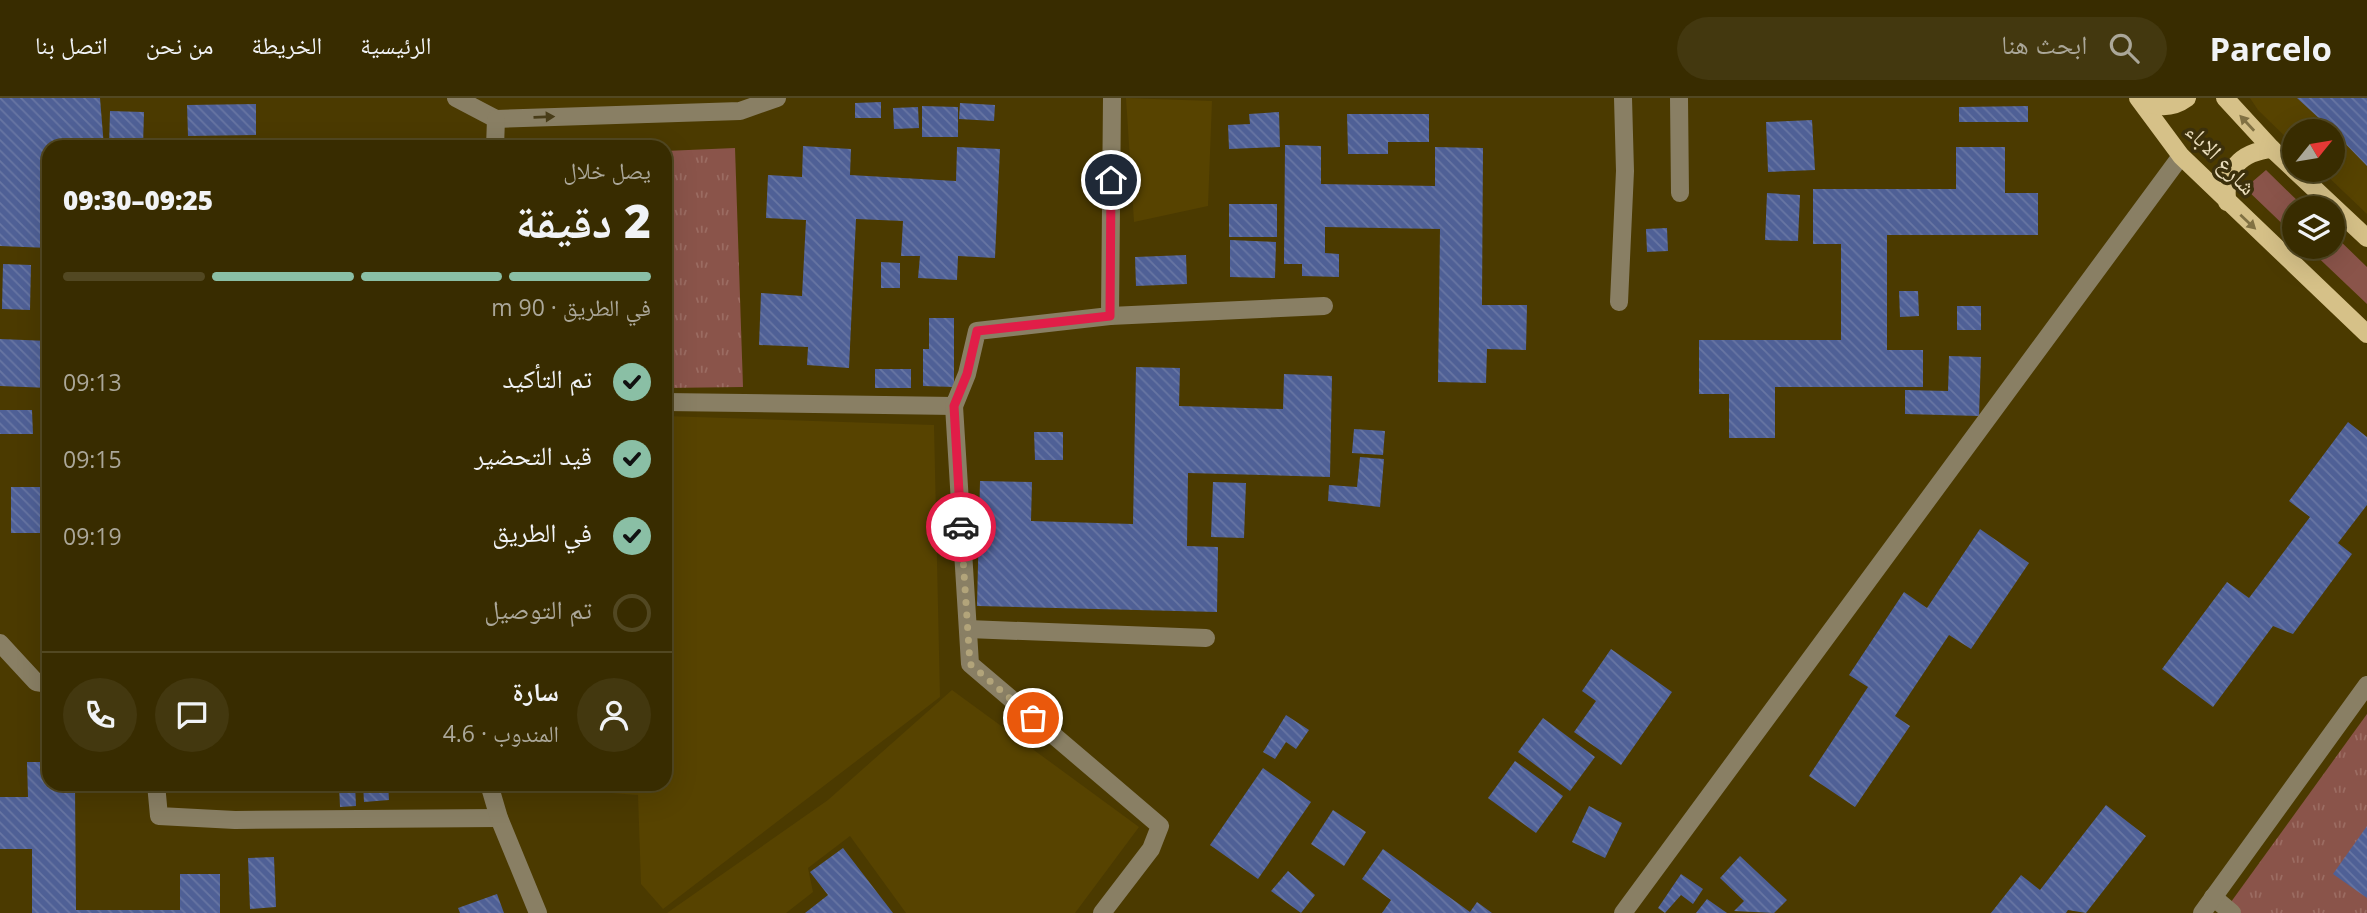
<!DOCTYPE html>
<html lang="ar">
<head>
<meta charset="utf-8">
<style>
	body { margin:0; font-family:"Open Sans","Noto Naskh Arabic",sans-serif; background:#43380f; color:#f1f3f6; direction:rtl; height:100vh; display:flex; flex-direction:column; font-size:26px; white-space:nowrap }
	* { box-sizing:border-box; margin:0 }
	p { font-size:23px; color:#aba799 }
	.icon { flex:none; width:38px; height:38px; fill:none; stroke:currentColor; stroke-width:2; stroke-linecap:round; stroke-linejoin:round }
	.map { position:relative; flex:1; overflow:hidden; direction:ltr }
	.panel { position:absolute; left:42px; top:42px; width:630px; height:651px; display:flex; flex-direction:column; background:#382c00; border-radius:21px; box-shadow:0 7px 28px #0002,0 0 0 2px #524822; direction:rtl }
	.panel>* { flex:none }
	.needle { width:46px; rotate:60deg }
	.buttons { position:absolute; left:2282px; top:21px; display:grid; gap:14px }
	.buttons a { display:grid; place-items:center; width:63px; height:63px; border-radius:50%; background:#382c00; box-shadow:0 7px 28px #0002,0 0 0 2px #524822; font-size:35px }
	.pin { position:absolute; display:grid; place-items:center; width:60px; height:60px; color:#fff; margin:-30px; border:4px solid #fff; border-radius:50%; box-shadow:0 2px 7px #0007 }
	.courier { position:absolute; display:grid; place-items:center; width:70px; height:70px; margin:-35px; border:5px solid #e11d48; border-radius:50%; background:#fff; color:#222; box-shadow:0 2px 9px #0007 }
	.overview em { font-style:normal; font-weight:800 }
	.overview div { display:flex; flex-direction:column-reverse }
	.overview { display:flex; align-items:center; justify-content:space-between; height:119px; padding:0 21px }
	h1 { font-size:46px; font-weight:800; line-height:52px }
	.bar { display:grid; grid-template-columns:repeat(4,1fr); gap:10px 7px; align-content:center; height:84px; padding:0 21px }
	.bar i { height:9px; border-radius:5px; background:#524822 }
	.bar .current { background:#8abfa5 }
	.bar p { grid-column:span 4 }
	.line { display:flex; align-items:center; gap:18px; padding:0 21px; border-top:2px solid #524822 }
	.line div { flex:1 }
	.round { display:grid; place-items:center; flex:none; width:74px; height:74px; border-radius:37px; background:#43380f }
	ol { padding:0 21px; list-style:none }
	li { display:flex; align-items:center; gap:21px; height:77px }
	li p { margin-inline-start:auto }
	li .icon { padding:7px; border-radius:50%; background:#8abfa5; color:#111; stroke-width:4 }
	li:last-child { color:#aba799 }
	li i { width:38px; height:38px; border:4px solid #524822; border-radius:50% }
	header { display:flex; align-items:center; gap:42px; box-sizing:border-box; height:98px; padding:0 35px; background:#382c00; border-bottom:2px solid #524822 }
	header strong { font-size:33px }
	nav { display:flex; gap:38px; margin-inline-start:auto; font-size:24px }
	.search { width:490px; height:63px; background:#43380f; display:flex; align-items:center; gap:18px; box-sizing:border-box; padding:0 24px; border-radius:38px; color:#aba799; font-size:26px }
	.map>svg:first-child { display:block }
	.built { fill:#574300 }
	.grass { fill:#8a544a }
	.park { fill:url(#park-tufts) }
	.building { fill:url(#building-back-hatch) }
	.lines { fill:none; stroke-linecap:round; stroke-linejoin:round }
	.minor { stroke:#897f64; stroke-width:18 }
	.major { stroke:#d6c188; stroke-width:18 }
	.oneway { fill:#483c18 }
	.oneway2 { fill:#817143 }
	.done { stroke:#b2a47a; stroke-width:7; stroke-dasharray:0 12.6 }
	.route { stroke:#e11d48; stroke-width:9 }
	.labels { text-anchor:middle; stroke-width:7; stroke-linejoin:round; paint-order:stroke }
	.street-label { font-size:23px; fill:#eaddbc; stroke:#3c300b }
</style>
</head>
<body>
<header>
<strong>Parcelo</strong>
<div class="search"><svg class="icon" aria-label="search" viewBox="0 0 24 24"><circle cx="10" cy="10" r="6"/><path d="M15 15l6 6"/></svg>ابحث هنا</div>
<nav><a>الرئيسية</a><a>الخريطة</a><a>من نحن</a><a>اتصل بنا</a></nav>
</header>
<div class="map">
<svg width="2367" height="815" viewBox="0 0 2367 815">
	<defs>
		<pattern id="park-tufts" width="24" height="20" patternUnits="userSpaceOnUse" patternTransform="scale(1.75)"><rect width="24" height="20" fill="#8a544a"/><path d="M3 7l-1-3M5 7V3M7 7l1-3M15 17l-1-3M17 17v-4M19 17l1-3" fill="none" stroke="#9b6c62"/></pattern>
		<pattern id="building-back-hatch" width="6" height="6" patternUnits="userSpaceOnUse" patternTransform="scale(1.75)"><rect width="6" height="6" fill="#4f6096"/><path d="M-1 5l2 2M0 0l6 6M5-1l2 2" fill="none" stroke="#6876a3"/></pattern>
	</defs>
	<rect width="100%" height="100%" fill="#4b3a00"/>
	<g class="built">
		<path d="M1126 0 1212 3 1208 108 1134 124Z"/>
		<path d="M2250 0H2367V116L2321 72H2333V33H2294V47L2258 12Z"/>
		<path d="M665 318 934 327 940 599 663 811 641 786 638 697 531 689V686H665Z"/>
		<path d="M952 592 1139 729 1075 815H906L850 738 808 770 813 794 786 815H667L828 702Z"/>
	</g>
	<g class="grass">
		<path d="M2266 72 2305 110H2294V137L2245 90Z"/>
		<path d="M2333 136 2367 169V206L2307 149H2333Z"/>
	</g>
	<g class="park">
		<path d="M735 50 743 289 665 290V53Z"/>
		<path d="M2367 616V815H2223Z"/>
	</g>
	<g class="building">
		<path d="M0 0H100L104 49H49V150L0 148Z"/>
		<path d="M2297 0H2367V68L2333 33Z"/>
		<path d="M881 4V20H855V5Z"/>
		<path d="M960 5 995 7 994 23 959 21Z"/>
		<path d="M256 6V37L188 38 187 7Z"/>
		<path d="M922 8 958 9V39H922Z"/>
		<path d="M2028 8V24H1959V9Z"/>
		<path d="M918 9 919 30 894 31 893 10Z"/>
		<path d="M110 13 144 14 143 49H109Z"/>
		<path d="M1279 14 1280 49 1229 51 1228 27 1250 26 1249 16Z"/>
		<path d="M1347 16H1429V44H1388V56H1348Z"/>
		<path d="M1812 22 1815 72 1768 74 1766 24Z"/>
		<path d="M228 45 273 46V49H228Z"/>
		<path d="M1285 47 1321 48V86L1435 88V49L1483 50 1482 207H1527L1526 252 1487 251 1486 285 1438 284 1440 131 1325 129V155L1339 156V179L1302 178V166H1284Z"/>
		<path d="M803 48 851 51 850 77 956 83 957 49 1000 51 995 160 958 158 957 182 918 180 920 158H901L903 123 856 121 849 270 807 267 808 249 759 247 761 195 802 198 806 122 766 120 768 77 802 79Z"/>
		<path d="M1956 49H2005V95H2038V137H1887V252H1923V289H1775V340H1729V296H1699V242H1841V146H1813V91H1956Z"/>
		<path d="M1767 95 1800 97 1798 143 1765 142Z"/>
		<rect x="1229" y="106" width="48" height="33"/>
		<path d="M1667 130 1668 153 1647 154 1646 131Z"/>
		<path d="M1230 142 1276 144 1275 180 1230 179Z"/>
		<path d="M1186 157 1187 186 1136 188 1135 159Z"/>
		<path d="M881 164 900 165V190H881Z"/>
		<path d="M3 166 31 167 30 212 2 211Z"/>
		<rect x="40" y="167" width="9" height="35"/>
		<path d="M1899 193H1918L1919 218 1900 219Z"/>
		<rect x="1957" y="208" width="24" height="24"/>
		<path d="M929 220H954V289L923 288V251H929Z"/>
		<path d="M0 241 49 243V290L0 288Z"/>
		<path d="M1949 258 1981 259 1979 318 1905 316V292L1948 293Z"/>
		<path d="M1136 269 1180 270 1179 308 1283 311 1284 276 1332 278 1330 379 1188 375 1187 448 1218 449 1217 514 977 508 980 383 1032 384 1031 423 1133 426Z"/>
		<rect x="875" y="271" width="36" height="19"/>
		<path d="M0 312H32L33 336H0Z"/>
		<path d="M2348 324 2367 339V407L2338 445 2352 456 2293 536 2273 528 2213 609 2162 571 2227 484 2249 500 2310 419 2289 403Z"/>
		<path d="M1354 331 1385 333 1383 357 1352 355Z"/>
		<path d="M1034 334H1063V362H1035Z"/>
		<rect x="45" y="342" width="4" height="44"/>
		<path d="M1360 359 1384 361 1380 409 1328 403 1329 387 1357 389Z"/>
		<path d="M1213 384 1246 385 1244 440 1211 439Z"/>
		<rect x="11" y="389" width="38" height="46"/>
		<path d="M1980 431 2029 465 1971 551 1949 537 1895 618 1910 628 1855 709 1809 678 1868 589 1849 577 1904 494 1927 510Z"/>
		<path d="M49 439V460H40V440Z"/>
		<path d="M1611 551 1672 594 1621 667 1574 634 1596 603 1582 593Z"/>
		<path d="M1286 617 1309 632 1296 651 1286 644 1275 661 1263 654Z"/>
		<path d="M1543 620 1595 659 1570 693 1518 654Z"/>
		<path d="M1515 663 1563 698 1536 735 1488 700Z"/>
		<path d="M27 664H49V686H75L76 812H180V776H220V815H32V751H0V699H28Z"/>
		<path d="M1263 670 1311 704 1258 781 1210 747Z"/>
		<path d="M355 686 356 708 340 709 339 687Z"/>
		<path d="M363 686H388L389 702 364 704Z"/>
		<path d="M2106 707 2146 738 2086 815 2068 812 2066 815H1991L2021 777 2040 792Z"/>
		<path d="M1589 708 1622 725 1605 760 1572 744Z"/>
		<path d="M1333 712 1366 734 1344 768 1311 746Z"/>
		<path d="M2367 728V800L2333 776Z"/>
		<path d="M843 750 893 815H805L828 797 810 774Z"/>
		<path d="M1383 751 1470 814 1477 804 1492 815H1382L1391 802 1362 781Z"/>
		<path d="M1740 758 1787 802 1774 815 1734 813 1744 803 1720 780Z"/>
		<path d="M274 759 276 809 250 811 248 760Z"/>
		<path d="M1288 773 1315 797 1301 815 1271 793Z"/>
		<path d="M1681 776 1703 791 1693 806 1681 797 1665 815 1658 810Z"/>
		<path d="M497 796 504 815H460L458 810Z"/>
		<path d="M1707 801 1727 815H1696Z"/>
	</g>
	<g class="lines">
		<g class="minor">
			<path d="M456 0 496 21 740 13 777 0"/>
			<path d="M1679 0 1680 95"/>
			<path d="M495 49 496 21"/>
			<path d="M1619 204 1625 73 1623 0"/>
			<path d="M1110 218 1324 208"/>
			<path d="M665 304 954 308 967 276 977 233 1110 218 1112 0"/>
			<path d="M954 308 970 566 1160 728 1151 751 1102 815"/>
			<path d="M968 531 1206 540"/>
			<path d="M0 545 36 584 49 586"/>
			<path d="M156 686 159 718 235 722 499 720"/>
			<path d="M489 686 499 720 538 815"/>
			<path d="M2213 799 2232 815"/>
			<path d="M1623 815 2181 58"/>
			<path d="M2202 815 2367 587"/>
		</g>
		<g class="major">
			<path d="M2138 0 2181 58 2367 236"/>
			<path d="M2140 0C2155 11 2172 11 2187 0"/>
			<path d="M2225 0 2272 51 2367 140"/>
			<path d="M2227 104C2224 72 2240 54 2272 51"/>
		</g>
	</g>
	<defs><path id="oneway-solid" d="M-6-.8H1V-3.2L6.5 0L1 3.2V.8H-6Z" transform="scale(1.75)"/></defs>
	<use class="oneway" href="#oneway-solid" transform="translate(544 19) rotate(-2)"/>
	<g class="oneway2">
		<use href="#oneway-solid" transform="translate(2247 25) rotate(-133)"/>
		<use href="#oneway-solid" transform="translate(2248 124) rotate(43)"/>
	</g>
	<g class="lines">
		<path class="done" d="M961 429 970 566 1033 620"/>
		<path class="route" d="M961 429 954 308 967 276 977 233 1110 218 1111 82"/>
	</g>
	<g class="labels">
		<g class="street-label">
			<text transform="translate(2221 61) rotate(46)" y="8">شارع الاباء</text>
		</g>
	</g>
</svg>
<div class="buttons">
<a><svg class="needle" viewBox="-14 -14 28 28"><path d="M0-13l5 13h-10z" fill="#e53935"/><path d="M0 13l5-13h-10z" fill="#aba799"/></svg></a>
<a><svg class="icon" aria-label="layers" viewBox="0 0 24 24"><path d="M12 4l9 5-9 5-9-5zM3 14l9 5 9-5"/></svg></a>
</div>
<div class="pin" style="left:1033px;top:620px;background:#ea580c"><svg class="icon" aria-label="bag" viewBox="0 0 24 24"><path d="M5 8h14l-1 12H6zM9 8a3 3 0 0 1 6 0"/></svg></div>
<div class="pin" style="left:1111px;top:82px;background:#1f2937"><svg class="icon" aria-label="home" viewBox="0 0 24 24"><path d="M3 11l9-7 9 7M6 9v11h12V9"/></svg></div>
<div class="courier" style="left:961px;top:429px"><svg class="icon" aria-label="car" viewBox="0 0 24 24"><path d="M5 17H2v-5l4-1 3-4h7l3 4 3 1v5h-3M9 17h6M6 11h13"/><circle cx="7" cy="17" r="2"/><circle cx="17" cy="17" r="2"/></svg></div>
<section class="panel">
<div class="overview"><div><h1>2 دقيقة</h1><p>يصل خلال</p></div><em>09:25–09:30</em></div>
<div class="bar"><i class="current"></i><i class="current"></i><i class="current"></i><i></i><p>في الطريق · 90 m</p></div>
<ol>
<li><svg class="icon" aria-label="check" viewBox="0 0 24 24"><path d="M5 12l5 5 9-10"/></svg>تم التأكيد<p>09:13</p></li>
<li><svg class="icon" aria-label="check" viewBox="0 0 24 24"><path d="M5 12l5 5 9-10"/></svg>قيد التحضير<p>09:15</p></li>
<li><svg class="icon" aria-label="check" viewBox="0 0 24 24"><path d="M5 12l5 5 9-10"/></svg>في الطريق<p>09:19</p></li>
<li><i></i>تم التوصيل</li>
</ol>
<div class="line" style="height:126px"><a class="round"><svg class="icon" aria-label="person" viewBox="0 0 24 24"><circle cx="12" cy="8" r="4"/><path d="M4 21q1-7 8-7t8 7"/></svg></a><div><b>سارة</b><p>المندوب · 4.6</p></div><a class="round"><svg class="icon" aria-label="chat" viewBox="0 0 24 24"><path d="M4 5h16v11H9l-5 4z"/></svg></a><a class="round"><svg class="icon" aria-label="phone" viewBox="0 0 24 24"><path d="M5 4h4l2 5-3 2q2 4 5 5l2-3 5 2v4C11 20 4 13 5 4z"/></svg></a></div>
</section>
</div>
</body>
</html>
